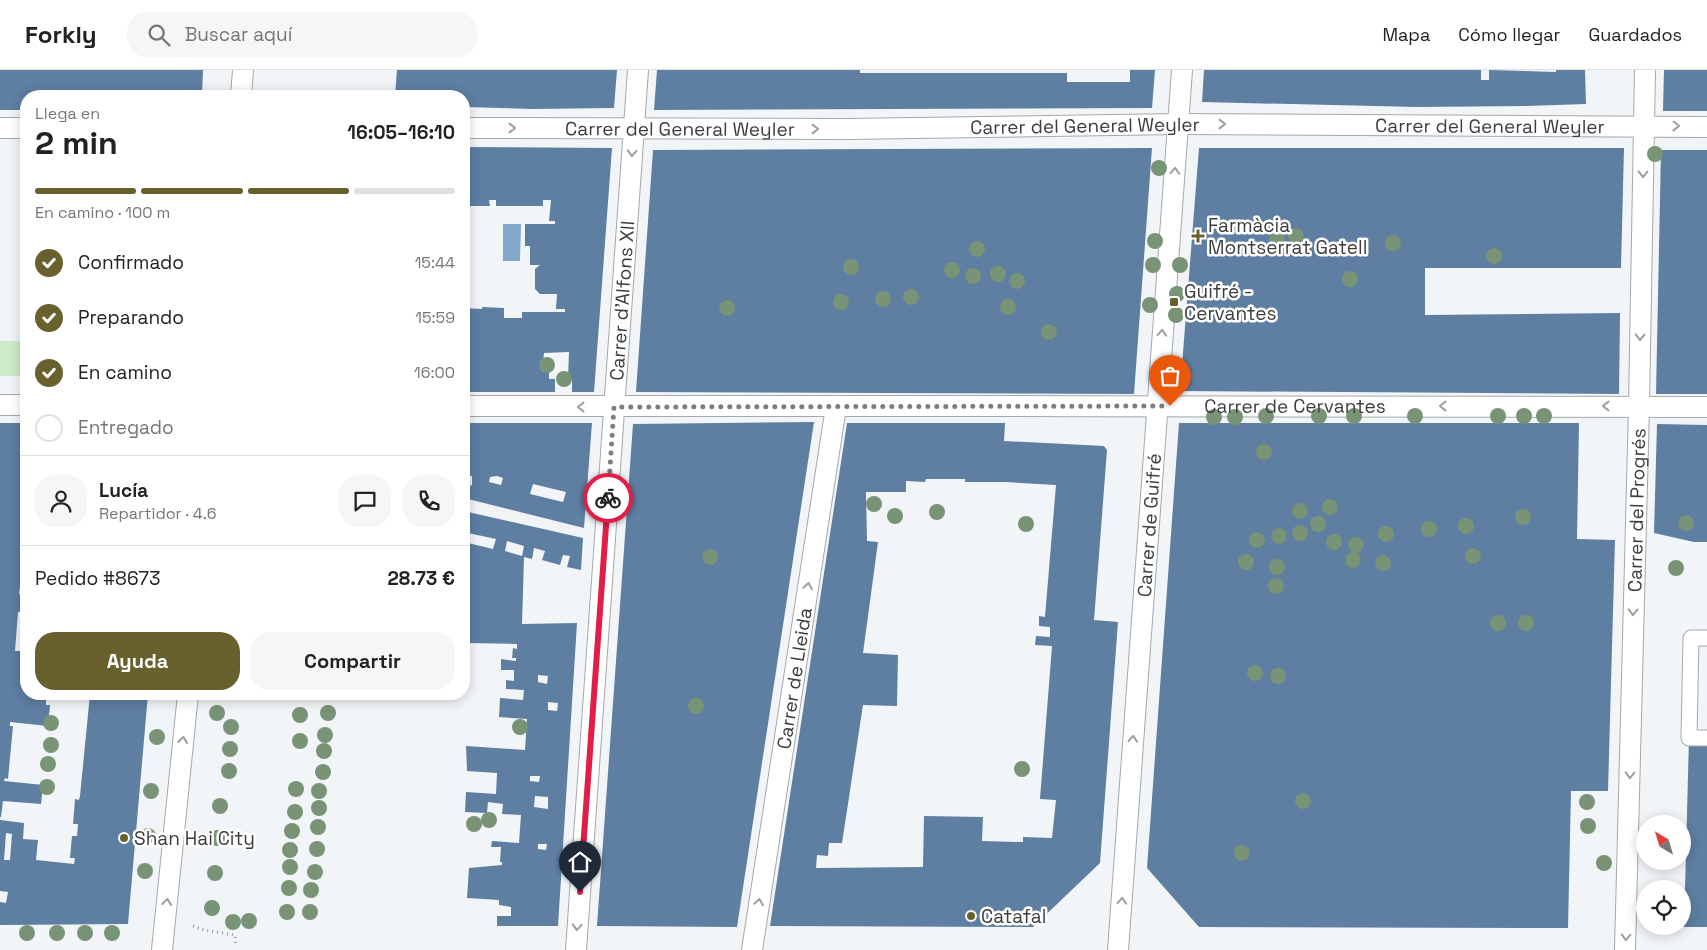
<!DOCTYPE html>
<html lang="es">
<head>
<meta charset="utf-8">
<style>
	body { margin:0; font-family:"Space Grotesk",sans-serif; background:#f6f6f6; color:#222; height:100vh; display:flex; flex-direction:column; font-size:19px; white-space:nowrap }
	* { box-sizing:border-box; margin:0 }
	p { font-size:16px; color:#767676 }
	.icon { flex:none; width:28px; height:28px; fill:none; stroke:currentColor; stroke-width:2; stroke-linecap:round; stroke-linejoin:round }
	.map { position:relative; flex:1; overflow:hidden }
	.panel { position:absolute; left:20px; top:20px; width:450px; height:610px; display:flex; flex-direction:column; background:#fff; border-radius:20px; box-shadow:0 2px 12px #0003 }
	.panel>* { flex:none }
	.needle { width:32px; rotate:322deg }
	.buttons { position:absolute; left:1636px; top:745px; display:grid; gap:10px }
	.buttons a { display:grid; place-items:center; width:55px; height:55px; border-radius:50%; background:#fff; box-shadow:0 2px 12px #0003; font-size:25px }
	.pin { position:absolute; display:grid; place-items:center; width:42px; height:42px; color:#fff; margin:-51px -21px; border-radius:50% 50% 50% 0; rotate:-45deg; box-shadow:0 0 5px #0007 }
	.pin .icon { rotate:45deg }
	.courier { position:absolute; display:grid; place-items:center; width:50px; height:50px; margin:-25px; border:4px solid #e11d48; border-radius:50%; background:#fff; color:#222; box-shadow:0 1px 6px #0007 }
	.overview em { font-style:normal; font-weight:700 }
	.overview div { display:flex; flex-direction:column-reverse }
	.overview { display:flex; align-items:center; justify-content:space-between; height:85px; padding:0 15px }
	h1 { font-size:32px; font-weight:700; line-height:38px }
	.bar { display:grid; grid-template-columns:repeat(4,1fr); gap:8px 5px; align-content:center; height:60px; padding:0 15px }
	.bar i { height:6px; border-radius:4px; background:#e0e0e0 }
	.bar .active { background:#68612e }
	.bar p { grid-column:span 4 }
	.line { display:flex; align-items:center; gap:12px; padding:0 15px; border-top:1px solid #e0e0e0 }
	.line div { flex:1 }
	.round { display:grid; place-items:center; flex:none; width:52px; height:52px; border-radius:20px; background:#f6f6f6 }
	ol { padding:0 15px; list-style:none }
	li { display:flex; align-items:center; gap:15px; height:55px }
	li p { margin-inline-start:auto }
	li .icon { padding:5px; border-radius:50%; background:#68612e; color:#fff; stroke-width:4 }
	li:last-child { color:#767676 }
	li i { width:28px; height:28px; border:2px solid #e0e0e0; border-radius:50% }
	.action { display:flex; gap:10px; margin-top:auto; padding:10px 15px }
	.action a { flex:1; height:58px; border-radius:20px; background:#68612e; color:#fff; font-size:20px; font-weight:700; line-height:58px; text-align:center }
	.action a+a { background:#f6f6f6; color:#222 }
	header { display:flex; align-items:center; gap:30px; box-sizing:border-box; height:70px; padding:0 25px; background:#fff; border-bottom:1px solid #e0e0e0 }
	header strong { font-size:24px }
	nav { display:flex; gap:28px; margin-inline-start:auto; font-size:18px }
	.search { width:350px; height:45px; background:#f6f6f6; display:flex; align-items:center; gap:12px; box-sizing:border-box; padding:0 18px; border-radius:20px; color:#767676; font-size:19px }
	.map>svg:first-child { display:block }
	.green { fill:#cdebc7 }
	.water { fill:#81a7ca }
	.building { fill:#5e7ea2; fill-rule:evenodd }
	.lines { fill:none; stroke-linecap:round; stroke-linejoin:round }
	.pedestrian-casing { stroke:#a5a8aa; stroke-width:17 }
	.minor-casing { stroke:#a5a8aa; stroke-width:22 }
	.path { stroke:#96989a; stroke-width:3; stroke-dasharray:1 4; stroke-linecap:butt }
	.pedestrian { stroke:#fff; stroke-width:15 }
	.minor { stroke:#fff; stroke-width:20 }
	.tree { fill:#789376 }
	.oneway { stroke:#9e9e9e }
	.done { stroke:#7c7d7f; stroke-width:5; stroke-dasharray:0 9 }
	.route { stroke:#e11d48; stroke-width:6 }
	.poi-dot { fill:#68612e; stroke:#fff; stroke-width:2 }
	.labels { text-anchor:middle; stroke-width:5; stroke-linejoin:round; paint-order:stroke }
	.street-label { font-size:19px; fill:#3c3d3e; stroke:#fff }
	.poi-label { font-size:19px; fill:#3c3d3e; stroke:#fff; text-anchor:start }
</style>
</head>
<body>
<header>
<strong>Forkly</strong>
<div class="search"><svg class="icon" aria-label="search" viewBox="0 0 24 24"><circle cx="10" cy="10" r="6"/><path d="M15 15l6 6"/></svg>Buscar aquí</div>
<nav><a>Mapa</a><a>Cómo llegar</a><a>Guardados</a></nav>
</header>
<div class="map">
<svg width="1707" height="880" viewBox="0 0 1707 880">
	<rect width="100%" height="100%" fill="#f2f5f8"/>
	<rect class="green" x="0" y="271" width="26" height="35"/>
	<path class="water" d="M503 154H521L520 191H503Z"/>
	<g class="building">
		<path d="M0 0H203L202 26H26V40H0Z"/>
		<path d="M397 0H617L614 38 533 39 464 37V26H395Z"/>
		<path d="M657 0H860V3H1067V12H1130V0H1155L1152 38 654 40Z"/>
		<path d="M1204 0H1481V10H1489V0L1556 2V0H1585L1586 34 1526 36 1417 37 1202 32Z"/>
		<path d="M1664 0H1707V41H1663Z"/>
		<path d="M464 77 612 78 594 322H572V309H568L569 282 544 283 542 302H549V309H555V322H464V238L482 239V237L504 238V248H522V242H565V239H556L557 224H540L535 219V199L540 195H530V176H525V154H555V151H549L551 130H543V136H496V130H489L490 136H464Z"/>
		<path d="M1152 78 1134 324 636 322 653 80Z"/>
		<path d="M1199 78H1624L1621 198H1425V245L1620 243 1619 324 1180 321Z"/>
		<path d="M1661 80H1707V324H1656Z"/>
		<path d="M814 352 737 857 597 856 633 354Z"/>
		<path d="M0 353H26V504H22L19 524H22L20 542H18L15 581H26V624H46V635H50L48 656 10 652V656H13L8 709 5 708 4 711 43 715 41 734 3 731 1 747H0Z"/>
		<path d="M464 353H592L584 458 468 429V416L472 415V406H469L468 411H464ZM497 406 503 408 501 415 489 412 490 407ZM533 414 566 422 563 432 530 424Z"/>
		<path d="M847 353H1005L1004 371 1104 376 1107 380 1094 550 1118 552 1100 793 1033 857 770 856ZM926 409H965V412H1005L1056 415 1045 547 1039 546V556L1050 557V567L1036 566 1035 575 1052 576 1040 729 1056 730 1052 768 1023 767V772L982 771 983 747 924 746 923 797 816 798 817 785 828 786 829 773H842L863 635 897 636 898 585 863 583 878 472 867 471 866 422H906V411L925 412Z"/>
		<path d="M1179 353H1579L1577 469 1615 470 1608 721H1571L1568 858 1199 857 1147 798Z"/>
		<path d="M1657 354 1707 355V472H1694L1654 463Z"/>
		<path d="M468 442 583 468 581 500 567 497 570 486 563 485 560 495 542 490 545 481 534 478 532 489 524 487 522 554 577 553 558 856H497V846H511V837L499 835V830L467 828 469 798 502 795V792H500L501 777H491L492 771 519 773 521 745 502 744 503 734 488 732 487 743 465 742 466 722 496 724 497 703 467 701 466 676 525 680 527 649 499 647 500 628 523 630 524 620 506 619V610L514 611V600H501V589L516 591V588H512L513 578 517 579V574L467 573 468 473 493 479 496 469 468 463ZM507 471 524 476 522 486 505 481ZM538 605 548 606 547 614 538 612ZM548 632 558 633 557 641 548 640ZM530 706H540L539 712 530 711ZM535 726 548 727V739L534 737ZM538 774H547L546 780 538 779Z"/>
		<path d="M90 624H148L128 854 0 855V832L6 833 8 822 0 821V750L24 753 23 769 38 770 36 790 74 794 75 788H70L72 766H77L78 754H73L75 729 79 730 80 726ZM6 763 12 764 10 790H4Z"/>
		<path d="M1689 668H1707V857H1684Z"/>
	</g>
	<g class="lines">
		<g class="pedestrian-casing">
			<path id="pedestrian" d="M1707 568H1691L1689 668H1707"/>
		</g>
		<g class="minor-casing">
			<g id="minor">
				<path d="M241 26 243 0"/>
				<path d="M0 58H26"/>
				<path id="s1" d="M464 58 846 59 1178 54 1707 57"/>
				<path d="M0 335H26"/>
				<path id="s2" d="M464 336C878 339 1293 333 1707 337"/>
				<path d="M162 880 188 624"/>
				<path id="s3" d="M576 880 638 0"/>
				<path id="s4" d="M752 880 836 337"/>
				<path id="s5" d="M1118 880 1182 0"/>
				<path id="s6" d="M1625 880 1639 336 1645 0"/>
			</g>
		</g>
		<path class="path" d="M193 856 204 860 235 865 236 877"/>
		<use href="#pedestrian" class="pedestrian"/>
		<use href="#minor" class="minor"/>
	</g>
	<g class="tree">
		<circle cx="1655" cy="84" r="8"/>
		<circle cx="1159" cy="98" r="8"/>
		<circle cx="1296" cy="166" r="8"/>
		<circle cx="1277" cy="170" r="8"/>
		<circle cx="1155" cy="171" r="8"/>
		<circle cx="1393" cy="173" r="8"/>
		<circle cx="977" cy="179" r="8"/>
		<circle cx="1494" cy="186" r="8"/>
		<circle cx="1153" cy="195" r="8"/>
		<circle cx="1180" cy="195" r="8"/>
		<circle cx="851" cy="197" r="8"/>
		<circle cx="952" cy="200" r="8"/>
		<circle cx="998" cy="204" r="8"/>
		<circle cx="973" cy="206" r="8"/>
		<circle cx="1350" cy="209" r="8"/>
		<circle cx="1017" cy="211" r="8"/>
		<circle cx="1177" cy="224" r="8"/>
		<circle cx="911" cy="227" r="8"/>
		<circle cx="883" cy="229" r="8"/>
		<circle cx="841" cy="232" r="8"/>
		<circle cx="1150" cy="235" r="8"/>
		<circle cx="1008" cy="237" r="8"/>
		<circle cx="727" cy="238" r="8"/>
		<circle cx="1176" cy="245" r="8"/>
		<circle cx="1049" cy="262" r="8"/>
		<circle cx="547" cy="295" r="8"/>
		<circle cx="564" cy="309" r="8"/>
		<circle cx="1266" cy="346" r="8"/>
		<circle cx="1319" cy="346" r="8"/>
		<circle cx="1354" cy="346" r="8"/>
		<circle cx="1415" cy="346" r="8"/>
		<circle cx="1498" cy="346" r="8"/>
		<circle cx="1524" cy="346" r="8"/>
		<circle cx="1544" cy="346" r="8"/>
		<circle cx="1214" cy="347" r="8"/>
		<circle cx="1235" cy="347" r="8"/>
		<circle cx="1264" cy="382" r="8"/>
		<circle cx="874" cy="434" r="8"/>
		<circle cx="1330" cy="437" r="8"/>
		<circle cx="1300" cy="441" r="8"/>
		<circle cx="937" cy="442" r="8"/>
		<circle cx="895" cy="446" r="8"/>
		<circle cx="1523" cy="447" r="8"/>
		<circle cx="1686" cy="453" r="8"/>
		<circle cx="1026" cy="454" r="8"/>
		<circle cx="1318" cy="454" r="8"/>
		<circle cx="1466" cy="456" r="8"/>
		<circle cx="1429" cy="459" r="8"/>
		<circle cx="1300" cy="463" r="8"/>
		<circle cx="1386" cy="464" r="8"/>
		<circle cx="1279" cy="466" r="8"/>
		<circle cx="1257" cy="470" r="8"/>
		<circle cx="1334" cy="472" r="8"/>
		<circle cx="1356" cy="475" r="8"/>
		<circle cx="1473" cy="486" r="8"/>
		<circle cx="710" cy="487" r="8"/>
		<circle cx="1353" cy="490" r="8"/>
		<circle cx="1246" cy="492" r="8"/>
		<circle cx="1383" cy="493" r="8"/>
		<circle cx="1277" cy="497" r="8"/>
		<circle cx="1676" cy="498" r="8"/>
		<circle cx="1276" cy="516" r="8"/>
		<circle cx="1498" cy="553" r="8"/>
		<circle cx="1526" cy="553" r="8"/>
		<circle cx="1255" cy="603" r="8"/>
		<circle cx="1278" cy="606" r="8"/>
		<circle cx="696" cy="636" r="8"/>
		<circle cx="217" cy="643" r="8"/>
		<circle cx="328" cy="643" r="8"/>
		<circle cx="300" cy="645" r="8"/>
		<circle cx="51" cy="653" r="8"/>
		<circle cx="231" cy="657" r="8"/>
		<circle cx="520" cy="657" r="8"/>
		<circle cx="325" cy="665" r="8"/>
		<circle cx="157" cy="667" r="8"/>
		<circle cx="300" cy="671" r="8"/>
		<circle cx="51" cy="675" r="8"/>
		<circle cx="230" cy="679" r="8"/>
		<circle cx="324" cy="681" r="8"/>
		<circle cx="48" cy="694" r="8"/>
		<circle cx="1022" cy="699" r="8"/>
		<circle cx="229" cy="701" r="8"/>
		<circle cx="323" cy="702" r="8"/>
		<circle cx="47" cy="717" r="8"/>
		<circle cx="296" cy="719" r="8"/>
		<circle cx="151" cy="721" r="8"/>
		<circle cx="319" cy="721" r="8"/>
		<circle cx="1303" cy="731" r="8"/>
		<circle cx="1587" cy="732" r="8"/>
		<circle cx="220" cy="736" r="8"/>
		<circle cx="319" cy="738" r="8"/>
		<circle cx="295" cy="742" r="8"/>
		<circle cx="489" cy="750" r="8"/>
		<circle cx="474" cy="754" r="8"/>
		<circle cx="1588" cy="756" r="8"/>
		<circle cx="318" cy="757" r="8"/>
		<circle cx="292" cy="761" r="8"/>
		<circle cx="148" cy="766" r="8"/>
		<circle cx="217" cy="768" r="8"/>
		<circle cx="317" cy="779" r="8"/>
		<circle cx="290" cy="780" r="8"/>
		<circle cx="1242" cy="783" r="8"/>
		<circle cx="1604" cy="793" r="8"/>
		<circle cx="290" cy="797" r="8"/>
		<circle cx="145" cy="801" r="8"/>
		<circle cx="315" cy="802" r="8"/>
		<circle cx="215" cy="803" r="8"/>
		<circle cx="289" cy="818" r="8"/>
		<circle cx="311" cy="820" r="8"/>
		<circle cx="212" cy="838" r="8"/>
		<circle cx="287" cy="842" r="8"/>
		<circle cx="310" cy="842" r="8"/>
		<circle cx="249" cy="851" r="8"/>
		<circle cx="233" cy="852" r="8"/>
		<circle cx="27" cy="863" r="8"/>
		<circle cx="57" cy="863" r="8"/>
		<circle cx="85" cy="863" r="8"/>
		<circle cx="112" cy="863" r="8"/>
	</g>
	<defs><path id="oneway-chevron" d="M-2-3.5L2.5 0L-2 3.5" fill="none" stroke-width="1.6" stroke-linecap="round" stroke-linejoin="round" transform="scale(1.25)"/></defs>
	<g class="oneway">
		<use href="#oneway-chevron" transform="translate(1222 54)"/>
		<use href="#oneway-chevron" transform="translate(1676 56) rotate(1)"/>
		<use href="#oneway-chevron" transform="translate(512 58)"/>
		<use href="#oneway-chevron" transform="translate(815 59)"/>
		<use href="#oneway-chevron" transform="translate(632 83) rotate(94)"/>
		<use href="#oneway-chevron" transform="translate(1175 101) rotate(-86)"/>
		<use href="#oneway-chevron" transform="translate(1643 104) rotate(91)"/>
		<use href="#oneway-chevron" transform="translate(1162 263) rotate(-86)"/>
		<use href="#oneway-chevron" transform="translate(1640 267) rotate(91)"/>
		<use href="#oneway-chevron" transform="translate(1443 336) rotate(-180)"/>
		<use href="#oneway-chevron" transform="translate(1606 336) rotate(-180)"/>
		<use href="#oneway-chevron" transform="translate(581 337) rotate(-180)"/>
		<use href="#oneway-chevron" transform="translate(808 516) rotate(-81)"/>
		<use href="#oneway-chevron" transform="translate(1633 542) rotate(91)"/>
		<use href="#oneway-chevron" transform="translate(1133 669) rotate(-86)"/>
		<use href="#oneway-chevron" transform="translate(183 670) rotate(-84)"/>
		<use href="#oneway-chevron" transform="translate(1630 705) rotate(91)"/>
		<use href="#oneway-chevron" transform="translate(1122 831) rotate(-86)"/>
		<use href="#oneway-chevron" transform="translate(167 832) rotate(-84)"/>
		<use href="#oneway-chevron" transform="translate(759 832) rotate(-81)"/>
		<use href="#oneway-chevron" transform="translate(577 857) rotate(94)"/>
		<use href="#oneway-chevron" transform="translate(1626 867) rotate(92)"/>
	</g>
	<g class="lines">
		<path class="done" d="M608 428 614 337 1170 336"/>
		<path class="route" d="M580 822 608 428"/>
	</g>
	<g class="poi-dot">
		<path d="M1195.5 158.5h5v5h5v5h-5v5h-5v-5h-5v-5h5z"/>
		<rect x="1169" y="227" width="10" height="10" rx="2.5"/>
		<circle cx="124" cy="768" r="5"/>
		<circle cx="971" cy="846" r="5"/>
	</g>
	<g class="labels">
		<g class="street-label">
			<text dy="7" stroke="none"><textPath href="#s1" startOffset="1026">Carrer del General Weyler</textPath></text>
			<text dy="7" stroke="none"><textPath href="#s1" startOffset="621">Carrer del General Weyler</textPath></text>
			<text dy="7" stroke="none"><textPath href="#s1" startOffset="216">Carrer del General Weyler</textPath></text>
			<text dy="7" stroke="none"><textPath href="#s3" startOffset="651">Carrer d'Alfons XII</textPath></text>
			<text dy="7" stroke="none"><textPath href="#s2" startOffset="831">Carrer de Cervantes</textPath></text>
			<text dy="7" stroke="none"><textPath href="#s6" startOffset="440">Carrer del Progrés</textPath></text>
			<text dy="7" stroke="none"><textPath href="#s5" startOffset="426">Carrer de Guifré</textPath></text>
			<text dy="7" stroke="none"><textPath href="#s4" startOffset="275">Carrer de Lleida</textPath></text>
		</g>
		<g class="poi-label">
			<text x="1208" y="162">Farmàcia<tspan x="1208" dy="22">Montserrat Gatell</tspan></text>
			<text x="1184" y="228">Guifré -<tspan x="1184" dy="22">Cervantes</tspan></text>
			<text x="134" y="775">Shan Hai City</text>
			<text x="981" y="853">Catafal</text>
		</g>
	</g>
</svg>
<div class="buttons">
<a><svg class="needle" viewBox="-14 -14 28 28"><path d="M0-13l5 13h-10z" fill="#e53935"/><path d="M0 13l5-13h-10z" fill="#767676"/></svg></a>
<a><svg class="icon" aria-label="locate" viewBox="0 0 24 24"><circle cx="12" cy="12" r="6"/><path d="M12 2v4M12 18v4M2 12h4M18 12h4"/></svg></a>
</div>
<div class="pin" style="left:1170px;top:336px;background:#ea580c"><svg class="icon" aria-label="bag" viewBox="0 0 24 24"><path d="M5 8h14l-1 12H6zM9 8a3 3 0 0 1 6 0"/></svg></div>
<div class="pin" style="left:580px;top:822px;background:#1f2937"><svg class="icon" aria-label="home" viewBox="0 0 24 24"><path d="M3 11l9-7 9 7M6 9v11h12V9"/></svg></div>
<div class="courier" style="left:608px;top:428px"><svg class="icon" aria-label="bike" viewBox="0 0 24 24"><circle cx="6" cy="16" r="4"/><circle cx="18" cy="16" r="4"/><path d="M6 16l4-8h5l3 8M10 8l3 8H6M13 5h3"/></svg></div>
<section class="panel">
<div class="overview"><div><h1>2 min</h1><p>Llega en</p></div><em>16:05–16:10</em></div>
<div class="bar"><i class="active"></i><i class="active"></i><i class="active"></i><i></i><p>En camino · 100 m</p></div>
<ol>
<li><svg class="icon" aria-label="check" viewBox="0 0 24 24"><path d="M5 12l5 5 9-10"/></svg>Confirmado<p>15:44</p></li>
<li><svg class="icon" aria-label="check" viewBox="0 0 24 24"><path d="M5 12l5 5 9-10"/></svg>Preparando<p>15:59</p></li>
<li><svg class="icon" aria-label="check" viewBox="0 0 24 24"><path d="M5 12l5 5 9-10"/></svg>En camino<p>16:00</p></li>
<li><i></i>Entregado</li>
</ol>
<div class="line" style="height:90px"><a class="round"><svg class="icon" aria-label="person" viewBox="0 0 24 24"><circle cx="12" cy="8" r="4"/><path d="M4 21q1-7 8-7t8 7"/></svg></a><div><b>Lucía</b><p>Repartidor · 4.6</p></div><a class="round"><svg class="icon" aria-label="chat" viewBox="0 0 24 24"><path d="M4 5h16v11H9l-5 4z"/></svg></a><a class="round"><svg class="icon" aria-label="phone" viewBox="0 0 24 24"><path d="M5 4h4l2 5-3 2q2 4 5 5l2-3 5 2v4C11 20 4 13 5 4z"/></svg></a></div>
<div class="line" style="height:65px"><div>Pedido #8673</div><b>28.73 €</b></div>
<div class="action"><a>Ayuda</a><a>Compartir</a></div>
</section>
</div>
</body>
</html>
